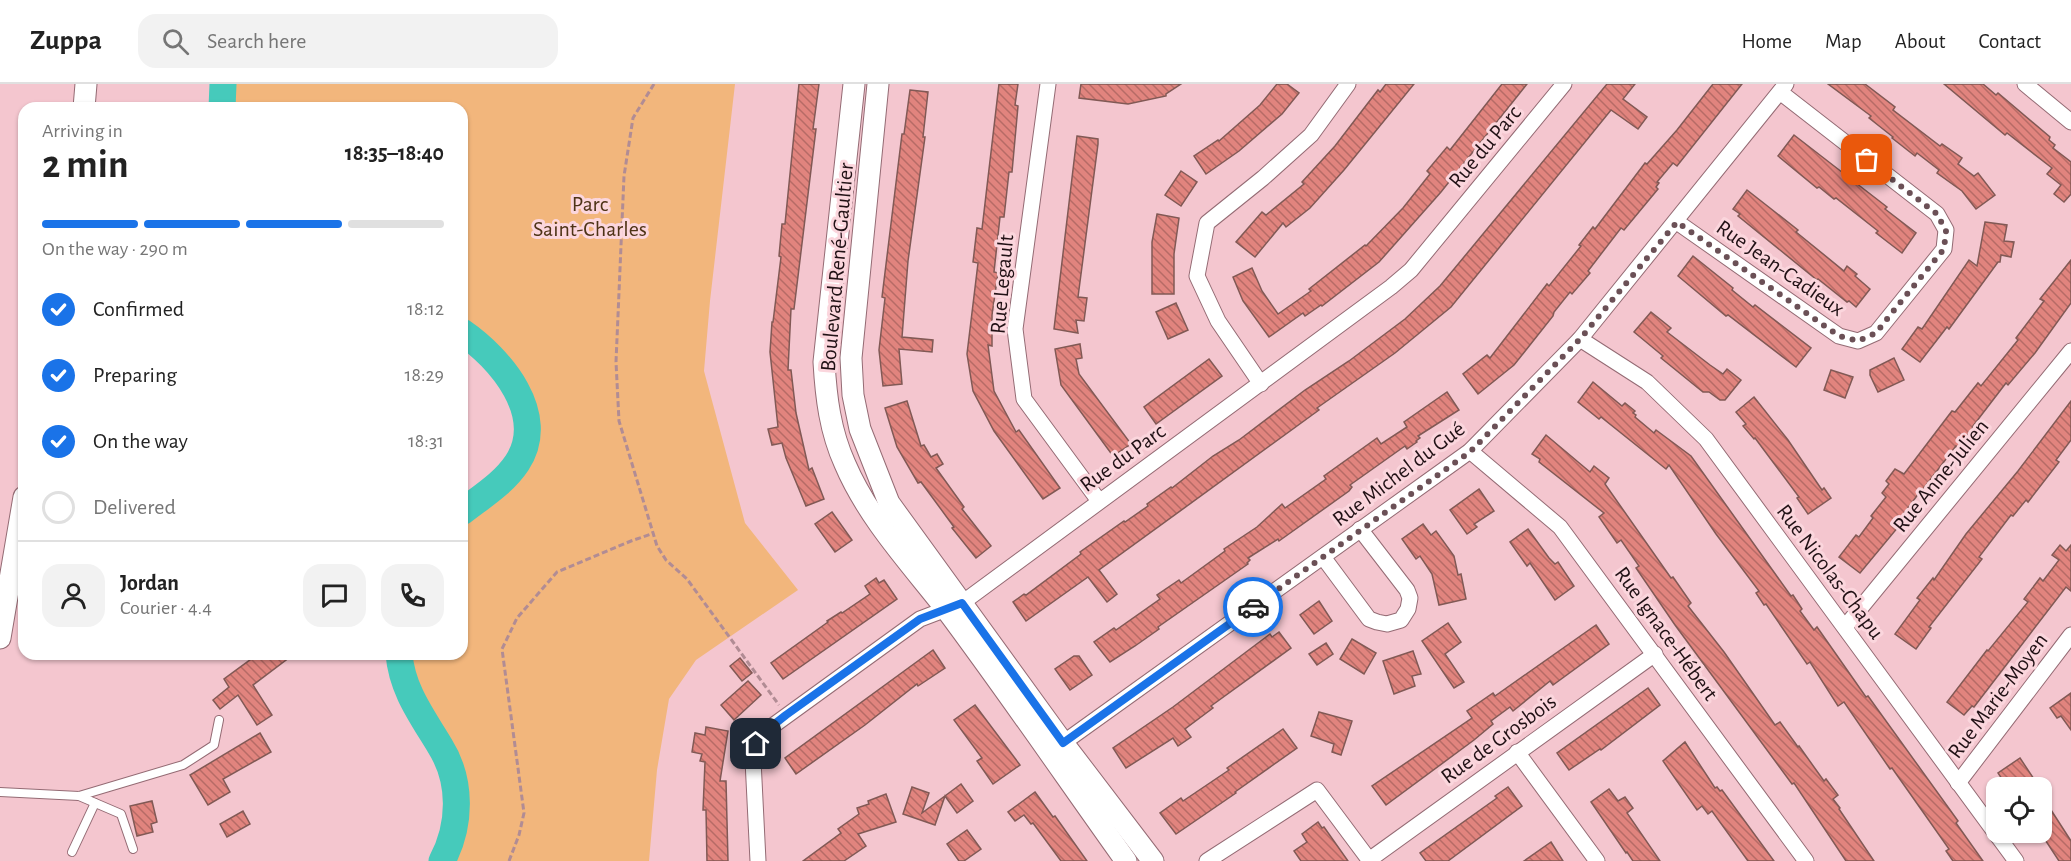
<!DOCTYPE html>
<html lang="en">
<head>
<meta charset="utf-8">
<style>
	body { margin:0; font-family:"Alegreya Sans",sans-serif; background:#f2f2f2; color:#222; height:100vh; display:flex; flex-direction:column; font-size:22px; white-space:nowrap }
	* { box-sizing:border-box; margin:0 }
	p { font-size:20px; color:#767676 }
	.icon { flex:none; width:33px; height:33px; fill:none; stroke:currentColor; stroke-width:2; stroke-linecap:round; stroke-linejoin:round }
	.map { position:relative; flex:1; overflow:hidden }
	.panel { position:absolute; left:18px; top:18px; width:450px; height:558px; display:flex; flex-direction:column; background:#fff; border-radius:18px; box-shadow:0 2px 4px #0004 }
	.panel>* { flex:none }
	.controls { position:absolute; left:1986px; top:693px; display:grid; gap:12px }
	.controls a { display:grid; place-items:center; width:66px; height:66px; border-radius:12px; background:#fff; box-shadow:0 2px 4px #0004; font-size:30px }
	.pin { position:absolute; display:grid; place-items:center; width:51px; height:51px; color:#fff; margin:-26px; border-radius:12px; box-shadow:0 3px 9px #0006 }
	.courier { position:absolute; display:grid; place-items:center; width:60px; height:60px; margin:-30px; border:4px solid #1a73e8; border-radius:50%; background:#fff; color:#222; box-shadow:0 2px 8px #0007 }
	.summary em { font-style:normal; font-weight:600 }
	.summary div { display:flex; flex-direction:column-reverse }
	.summary { display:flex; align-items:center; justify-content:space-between; height:102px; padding:0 24px }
	h1 { font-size:39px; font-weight:600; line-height:45px }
	.bar { display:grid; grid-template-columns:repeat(4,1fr); gap:9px 6px; align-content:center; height:72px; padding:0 24px }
	.bar i { height:8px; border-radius:4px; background:#e0e0e0 }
	.bar .active { background:#1a73e8 }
	.bar p { grid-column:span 4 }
	.line { display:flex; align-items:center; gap:15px; padding:0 24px; border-top:2px solid #e0e0e0 }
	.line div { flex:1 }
	.round { display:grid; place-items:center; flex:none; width:63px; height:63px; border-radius:18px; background:#f2f2f2 }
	ol { padding:0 24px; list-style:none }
	li { display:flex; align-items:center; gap:18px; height:66px }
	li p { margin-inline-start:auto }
	li .icon { padding:6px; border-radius:50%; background:#1a73e8; color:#fff; stroke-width:4 }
	li:last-child { color:#767676 }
	li i { width:33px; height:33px; border:3px solid #e0e0e0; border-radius:50% }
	header { display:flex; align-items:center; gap:36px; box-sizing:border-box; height:84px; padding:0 30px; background:#fff; border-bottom:2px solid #e0e0e0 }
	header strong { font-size:28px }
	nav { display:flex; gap:33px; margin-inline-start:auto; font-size:21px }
	.search { width:420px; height:54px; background:#f2f2f2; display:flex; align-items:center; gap:15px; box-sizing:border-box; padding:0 21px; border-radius:18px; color:#767676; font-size:22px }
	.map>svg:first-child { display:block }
	.green { fill:#f2b67c }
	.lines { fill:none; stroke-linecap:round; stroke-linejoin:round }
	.river { stroke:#46cabb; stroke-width:27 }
	.building { fill:url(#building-back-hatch); stroke:#815955; stroke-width:1.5 }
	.lane-casing { stroke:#946b74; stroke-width:10 }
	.street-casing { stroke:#946b74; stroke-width:17 }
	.secondary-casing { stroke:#946b74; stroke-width:23 }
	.path { stroke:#b18c94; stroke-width:3; stroke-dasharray:6 3; stroke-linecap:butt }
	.lane { stroke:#fff; stroke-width:8 }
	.street { stroke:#fff; stroke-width:15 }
	.secondary { stroke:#fff; stroke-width:21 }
	.done { stroke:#6b5056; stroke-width:6; stroke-dasharray:0 10.8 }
	.route { stroke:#1a73e8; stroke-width:8 }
	.labels { text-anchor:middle; stroke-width:6; stroke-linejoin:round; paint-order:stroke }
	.street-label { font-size:22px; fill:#211115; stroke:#fbd6dd }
	.park-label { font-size:22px; fill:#4e3316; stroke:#fbd6dd }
</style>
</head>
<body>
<header>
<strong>Zuppa</strong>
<div class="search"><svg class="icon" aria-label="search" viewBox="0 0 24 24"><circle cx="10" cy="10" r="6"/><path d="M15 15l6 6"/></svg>Search here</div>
<nav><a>Home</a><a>Map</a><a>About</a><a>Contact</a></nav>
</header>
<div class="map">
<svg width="2071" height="777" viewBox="0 0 2071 777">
	<defs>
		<pattern id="building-back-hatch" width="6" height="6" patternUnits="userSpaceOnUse" patternTransform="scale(1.5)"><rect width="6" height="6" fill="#e1847e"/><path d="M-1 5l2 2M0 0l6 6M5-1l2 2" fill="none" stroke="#b66b66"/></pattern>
	</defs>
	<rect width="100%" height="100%" fill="#f4c6cf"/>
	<path class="green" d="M232 0H735L710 217 704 287 745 439 798 506 696 576 669 615 657 686 649 777H452L464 742 466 714 462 685 454 663 414 603 408 570H462V439C484 423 509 408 526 387 532 379 535 367 537 357 544 303 499 269 462 240V24H234Z"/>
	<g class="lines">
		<g class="river">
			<path d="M222 24 223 0"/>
			<path d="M462 248C500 274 549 331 517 379 503 400 481 413 462 428"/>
			<path d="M399 570C402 606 422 632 440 662 462 697 461 741 442 777"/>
		</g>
	</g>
	<g class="building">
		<path d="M799 0H819L813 45H816L794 225H791L788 286H791L796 329 809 386 812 384 824 415 806 422 786 374 782 359 772 361 768 345 778 343 770 268 772 238H773L781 173 779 172 782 140H785Z"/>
		<path d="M999 0H1018L1015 21 1018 22 1012 88H1009L1004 133H1000L994 188 998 189 992 231V262L988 261 994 307 1016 348 1019 346 1060 404 1043 415 994 347 973 307 967 270 978 179 973 178 977 144 982 145Z"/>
		<path d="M1081 0H1181L1166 10V12L1128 20 1079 14Z"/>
		<path d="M1277 0H1287L1299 9 1282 30 1239 67 1206 90 1194 72 1218 56 1219 57 1260 21Z"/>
		<path d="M1386 0H1414L1344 86 1310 124 1286 143 1283 139 1255 173 1236 158 1262 128 1266 131 1304 100 1302 98 1335 62 1378 6 1380 8Z"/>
		<path d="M1502 0H1527L1441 108 1379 178 1322 222 1321 221 1305 232 1303 229 1269 253 1243 217 1233 193 1252 184 1262 207 1278 230 1311 207 1309 205 1365 161 1366 162 1403 124 1430 90 1427 87 1447 63 1450 66Z"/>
		<path d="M1607 0H1635L1623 15 1647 33 1638 45 1611 26 1451 223 1395 269 1317 324 1319 326 1099 486 1117 510 1107 518 1088 493 1026 537 1013 518 1024 510 1026 511 1081 470 1080 468 1124 437 1125 438 1148 422 1147 420 1171 403 1172 404 1213 372 1239 356 1305 306 1349 277 1405 235 1440 202Z"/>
		<path d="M1713 0H1742L1677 82 1673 79 1657 98 1659 99 1656 103 1658 105 1624 146 1621 144 1588 187 1590 189 1572 210 1570 208 1554 228 1553 232 1514 281 1478 310 1463 290 1487 271 1490 274 1547 200 1549 202 1581 162 1579 161 1593 143 1595 145 1645 79 1647 80 1677 46Z"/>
		<path d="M1828 0H1865L1895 23 1893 26 1940 62 1942 60 1962 74 1958 80 1974 92 1978 89 1995 111 1976 125 1962 107 1937 89 1939 86 1917 69 1915 72 1892 54 1893 53 1869 34 1871 32Z"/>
		<path d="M1944 0H1983L1996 11 1998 9 2050 53 2049 56 2055 61 2053 64 2071 78V110L2064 118 2054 110 2061 101 2047 90 2052 84 2007 49 2005 51Z"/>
		<path d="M910 6 928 8 923 53H925L908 177 902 253 933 256 932 268 899 265 902 300 883 302 879 266 885 214 882 213 902 50H904Z"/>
		<path d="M1794 51 1887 123 1885 125 1916 149 1902 169 1876 149 1878 147 1836 114 1834 115 1819 103 1817 104 1778 72Z"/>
		<path d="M1077 52 1098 55V60L1078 213 1087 214 1084 237 1076 236 1078 249 1054 245Z"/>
		<path d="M1181 87 1197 98 1181 122 1165 111Z"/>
		<path d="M1747 106 1798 146 1796 148 1844 187 1847 182 1857 190 1855 192 1870 205 1856 223 1849 217 1847 218 1818 195 1817 196 1738 132 1740 130 1733 125Z"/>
		<path d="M1157 130 1179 134 1174 170V210H1152V158Z"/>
		<path d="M1985 138 2007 141 2004 157 2014 158 2011 173 2001 171 2000 178H1998L1949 245 1947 243 1920 278 1902 265 1918 243 1922 245 1969 176 1977 182Z"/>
		<path d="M1693 172 1733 204 1732 206 1753 223 1755 221 1811 264 1796 283 1728 231 1726 232 1678 192Z"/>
		<path d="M2071 176V219L2035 269 2008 301 2006 299 1973 342H1974L1958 364 1956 362 1920 409H1919L1896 440 1899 442 1860 489 1839 473 1856 451 1859 453 1873 434 1871 432 1886 413 1882 409 1889 400 1886 397 1895 385 1904 390 1952 327 1955 328 1978 299 1981 302 2018 256 2016 254 2044 217 2040 215Z"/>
		<path d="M1176 219 1188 246 1168 255 1156 228Z"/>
		<path d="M1651 228 1671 244 1667 248 1710 281 1723 290 1727 285 1741 296 1725 316H1720L1709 308H1703L1661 274 1663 272 1634 248Z"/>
		<path d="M1080 260 1082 274 1076 275 1079 290 1131 360 1113 372 1061 301 1055 265Z"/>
		<path d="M1894 274 1904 296 1878 308 1870 291V286Z"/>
		<path d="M1209 275 1222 292 1156 340 1144 323Z"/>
		<path d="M1831 286 1853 293 1845 314 1824 306Z"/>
		<path d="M1593 298 1622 322 1625 319 1635 327 1633 329 1636 331 1635 333 1654 349 1656 346 1691 372 1791 512 1793 511 1802 525 1800 527 1814 546 1817 543 1866 613 1868 612 1958 737 1956 739 1983 777H1953L1946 767 1949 765 1923 728 1892 684 1890 685 1844 618 1838 622 1810 578 1807 580 1766 520 1764 521 1756 509 1759 507 1716 450 1669 381 1666 385 1601 333 1599 335 1578 318Z"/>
		<path d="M1447 308 1459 326 1418 352 1420 354 1416 357 1417 358 1407 365 1405 362 1350 401 1352 403 1349 407 1279 457 1278 455 1248 474 1250 476 1247 479 1248 480 1158 543 1159 545 1135 562 1110 578 1094 558 1114 544 1116 546 1160 515 1157 511 1179 496 1181 499 1225 467 1224 465 1257 443 1282 420 1285 424 1326 395 1324 392 1377 354 1381 360 1407 343 1404 338Z"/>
		<path d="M1754 313 1788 356 1822 406 1824 404 1831 414 1808 430 1797 414 1799 413 1755 354 1754 355 1743 342 1746 340 1736 328Z"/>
		<path d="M907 317 921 362 924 361 931 373 937 370 943 380 936 384 964 423 962 425 991 462 976 474 952 444 954 443 921 398 918 399 897 363 885 324Z"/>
		<path d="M2071 317V356L2056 376 2059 378 2028 418 2026 416 2013 432 2011 431 1979 473 1982 475 1929 543 1931 544 1916 565 1895 550 1920 516 1917 514 1933 494 1934 496 1966 450 2018 387Z"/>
		<path d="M1546 351 1590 388 1594 382 1609 394 1605 400 1671 494 1673 493 1691 519 1688 522 1724 568 1775 641 1780 638 1798 663 1799 662 1824 697 1826 695 1838 711 1833 715 1840 724 1839 725 1874 777H1846L1794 699 1792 700 1675 541 1636 484 1639 482 1621 456 1617 459 1599 433 1604 429 1539 378 1540 375 1532 370Z"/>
		<path d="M1479 405 1494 427 1474 440 1477 443 1467 450 1450 426Z"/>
		<path d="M832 428 852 456 835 468 815 440Z"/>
		<path d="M1423 440 1431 451 1436 447 1454 472 1458 491 1461 490 1466 515 1439 521 1432 490 1420 472 1416 475 1402 455Z"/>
		<path d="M1528 445 1549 474 1555 480 1558 478 1574 502 1555 516 1530 479 1527 482 1510 458Z"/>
		<path d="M2060 461 2066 467 2071 461V507L2066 503 1974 623 1972 622 1964 631 1947 618 1987 566 1988 567 2028 518 2024 515 2040 494 2043 497 2059 476 2052 471Z"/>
		<path d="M876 494 879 499 884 496 897 515 783 595 771 579 828 538 827 537 841 528 842 529 870 510 865 502Z"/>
		<path d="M1319 517 1332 537 1314 550 1300 531Z"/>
		<path d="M1448 539 1461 558 1445 570 1464 598 1454 604 1422 557Z"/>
		<path d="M1596 541 1609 560 1553 601 1550 597 1513 627 1510 623 1491 637 1493 640 1474 656 1386 721 1372 702 1472 634 1467 627 1493 609 1495 612Z"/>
		<path d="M1279 548 1291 564 1211 622 1213 624 1185 645 1191 653 1178 662 1173 654 1126 684 1113 664 1173 623 1270 550 1272 553Z"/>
		<path d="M1352 555 1376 569 1364 590 1340 575Z"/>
		<path d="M1326 559 1333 570 1317 581 1309 570Z"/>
		<path d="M933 566 945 584 918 602 917 600 865 641 796 690 785 674Z"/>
		<path d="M1413 567 1421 590 1412 592 1415 602 1394 610 1383 577Z"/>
		<path d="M258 570H294L253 601 272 631 257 641 238 611 220 625 213 616 229 603 224 595Z"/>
		<path d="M1074 572H1079L1092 591 1070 606 1055 585Z"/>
		<path d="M740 574 752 589 742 597 730 582Z"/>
		<path d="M748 597 761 611 734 636 721 621Z"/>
		<path d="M1648 604 1660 621 1601 666 1600 665 1569 686 1557 669Z"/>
		<path d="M2071 609V646L2061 632 2057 634 2050 624Z"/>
		<path d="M975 621 1020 681 993 700 977 677 982 674 954 636Z"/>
		<path d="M1319 628 1352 637 1341 671 1332 668 1334 660 1311 652Z"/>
		<path d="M706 643 728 647 720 697H726L728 777H707L706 726H703L705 678 700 677 702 670 692 668 695 649 705 651Z"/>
		<path d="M1283 645 1297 664 1235 708 1236 709 1176 750 1160 729 1181 714 1183 717 1229 686 1227 684Z"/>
		<path d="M260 649 271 668 223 695 230 708 208 721 190 691Z"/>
		<path d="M1685 658 1715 704 1717 703 1720 707 1722 706 1774 777H1748L1712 727 1708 730 1702 722 1697 726 1663 677Z"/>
		<path d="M2020 674 2034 695 2021 704H2008L1998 689Z"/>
		<path d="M961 700 973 717 957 729 945 712 935 741 903 730 912 703 929 709 922 729Z"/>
		<path d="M1508 703 1522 722 1448 777H1426L1420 769 1497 714 1495 712Z"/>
		<path d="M1609 705 1618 717 1625 713 1633 724 1627 729 1660 777H1633L1627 768 1626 769 1591 718Z"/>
		<path d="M1035 708 1053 733 1055 732 1087 777H1061L1033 739 1031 740 1024 731 1015 737 1008 728Z"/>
		<path d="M886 710 896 738 858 750 866 762 844 777H803L841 749 838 745 859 730 857 724 869 720 868 717Z"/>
		<path d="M2042 712 2071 757V777H2059L2042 751Z"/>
		<path d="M152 717 157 738 151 740 153 748 137 752 130 722Z"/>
		<path d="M243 727 250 740 227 753 220 740Z"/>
		<path d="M1318 738 1322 744 1324 743 1348 777H1301L1294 767 1307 758 1302 750Z"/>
		<path d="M967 746 981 765 964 777H959L947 760Z"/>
		<path d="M1551 758 1563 777H1524Z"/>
	</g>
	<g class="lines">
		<g class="lane-casing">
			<g id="lane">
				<path d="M0 708 79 712 183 681 214 661 219 636"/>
				<path d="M79 712 121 730 133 765"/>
				<path d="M72 768 95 719"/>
			</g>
		</g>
		<g class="street-casing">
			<g id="street">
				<path d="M1048 0 1015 245 1024 315 1099 417"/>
				<path d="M2025 0 2071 38"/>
				<path d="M1677 138 1839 252 1858 257 1876 249 1944 165 1946 146 1937 130 1780 8"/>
				<path d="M1580 255 1647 298 1706 355 2016 777"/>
				<path d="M1261 300 1218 237 1197 192 1207 139 1263 94 1311 51 1348 0"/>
				<path d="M1470 367 1560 443 1806 777"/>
				<path d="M1323 473 1369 535 1377 538 1387 540 1401 536 1408 525 1410 514 1407 506 1360 445"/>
				<path d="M1845 543 2071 267"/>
				<path d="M1056 664 1470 367 1580 255 1786 0"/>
				<path d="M1517 668 1597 777"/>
				<path d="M1958 699 2071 551"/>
				<path d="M1369 776 1655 570"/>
				<path d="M758 777 753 676 756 659 767 646 920 535 962 519 1391 203 1411 186 1564 0"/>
				<path d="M1207 777 1317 706 1370 777"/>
			</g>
		</g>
		<g class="secondary-casing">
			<g id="secondary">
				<path d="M854 0 824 278C826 313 830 347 845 380 868 434 910 479 946 525 1008 608 1066 693 1126 777"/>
				<path d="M878 0 851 274 853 311 860 345 889 419 1063 659 1153 777"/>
				<path d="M84 24 86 0"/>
				<path d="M0 554 24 413"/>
			</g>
		</g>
		<g class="path">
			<path d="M654 0 633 34 624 92 616 278 619 337 657 462 666 476 687 495 779 621"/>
			<path d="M509 777 519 751 524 729 502 565 517 534 557 488 631 457 654 449"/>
		</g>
		<use href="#lane" class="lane"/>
		<use href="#street" class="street"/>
		<use href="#secondary" class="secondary"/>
	</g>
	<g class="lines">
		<path class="done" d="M1253 523 1470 368 1580 255 1677 138 1839 252 1858 257 1876 249 1903 215 1944 165 1946 147 1937 130 1867 76"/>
		<path class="route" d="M756 660 767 646 786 631 920 535 962 519 1063 659 1253 523"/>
	</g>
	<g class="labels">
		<g class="street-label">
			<text transform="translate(1484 62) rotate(-50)" y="8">Rue du Parc</text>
			<text transform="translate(836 183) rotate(-85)" y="8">Boulevard René-Gaultier</text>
			<text transform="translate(1781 183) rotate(35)" y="8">Rue Jean-Cadieux</text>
			<text transform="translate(1001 200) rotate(-85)" y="8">Rue Legault</text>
			<text transform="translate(1122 373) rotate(-36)" y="8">Rue du Parc</text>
			<text transform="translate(1398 389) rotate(-37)" y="8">Rue Michel du Gué</text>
			<text transform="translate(1940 391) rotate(-51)" y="8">Rue Anne-Julien</text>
			<text transform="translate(1831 487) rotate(53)" y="8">Rue Nicolas-Chapu</text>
			<text transform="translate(1667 549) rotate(54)" y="8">Rue Ignace-Hébert</text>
			<text transform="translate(1997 611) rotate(-53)" y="8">Rue Marie-Moyen</text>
			<text transform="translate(1498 654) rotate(-36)" y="8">Rue de Grosbois</text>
		</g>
		<g class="park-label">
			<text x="590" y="127">Parc<tspan x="590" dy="25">Saint-Charles</tspan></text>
		</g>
	</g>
</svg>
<div class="controls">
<a><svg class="icon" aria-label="locate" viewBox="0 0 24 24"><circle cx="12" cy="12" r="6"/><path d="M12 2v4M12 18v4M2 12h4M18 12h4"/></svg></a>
</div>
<div class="pin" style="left:1867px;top:76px;background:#ea580c"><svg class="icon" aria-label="bag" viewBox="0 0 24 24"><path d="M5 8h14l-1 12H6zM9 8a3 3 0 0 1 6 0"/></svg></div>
<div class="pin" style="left:756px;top:660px;background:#1f2937"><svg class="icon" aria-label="home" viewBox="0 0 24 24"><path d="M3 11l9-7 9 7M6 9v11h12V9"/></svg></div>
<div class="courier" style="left:1253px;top:523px"><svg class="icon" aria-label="car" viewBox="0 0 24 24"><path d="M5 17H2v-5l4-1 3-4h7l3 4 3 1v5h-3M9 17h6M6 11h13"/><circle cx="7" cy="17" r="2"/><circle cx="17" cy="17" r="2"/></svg></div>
<section class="panel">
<div class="summary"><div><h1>2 min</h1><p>Arriving in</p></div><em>18:35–18:40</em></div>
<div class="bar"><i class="active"></i><i class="active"></i><i class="active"></i><i></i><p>On the way · 290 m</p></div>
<ol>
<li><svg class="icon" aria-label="check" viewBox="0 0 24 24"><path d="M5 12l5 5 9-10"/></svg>Confirmed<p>18:12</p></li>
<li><svg class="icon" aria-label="check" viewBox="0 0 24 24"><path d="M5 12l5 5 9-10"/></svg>Preparing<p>18:29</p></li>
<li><svg class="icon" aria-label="check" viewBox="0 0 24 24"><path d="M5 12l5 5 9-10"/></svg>On the way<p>18:31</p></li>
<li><i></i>Delivered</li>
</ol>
<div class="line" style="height:108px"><a class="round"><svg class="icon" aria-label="person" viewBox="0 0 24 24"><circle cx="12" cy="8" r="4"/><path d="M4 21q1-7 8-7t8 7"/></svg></a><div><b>Jordan</b><p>Courier · 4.4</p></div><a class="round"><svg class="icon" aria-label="chat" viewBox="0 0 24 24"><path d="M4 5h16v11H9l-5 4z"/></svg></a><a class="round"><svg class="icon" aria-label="phone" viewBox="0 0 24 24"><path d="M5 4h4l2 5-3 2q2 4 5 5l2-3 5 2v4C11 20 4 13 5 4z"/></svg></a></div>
</section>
</div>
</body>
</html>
